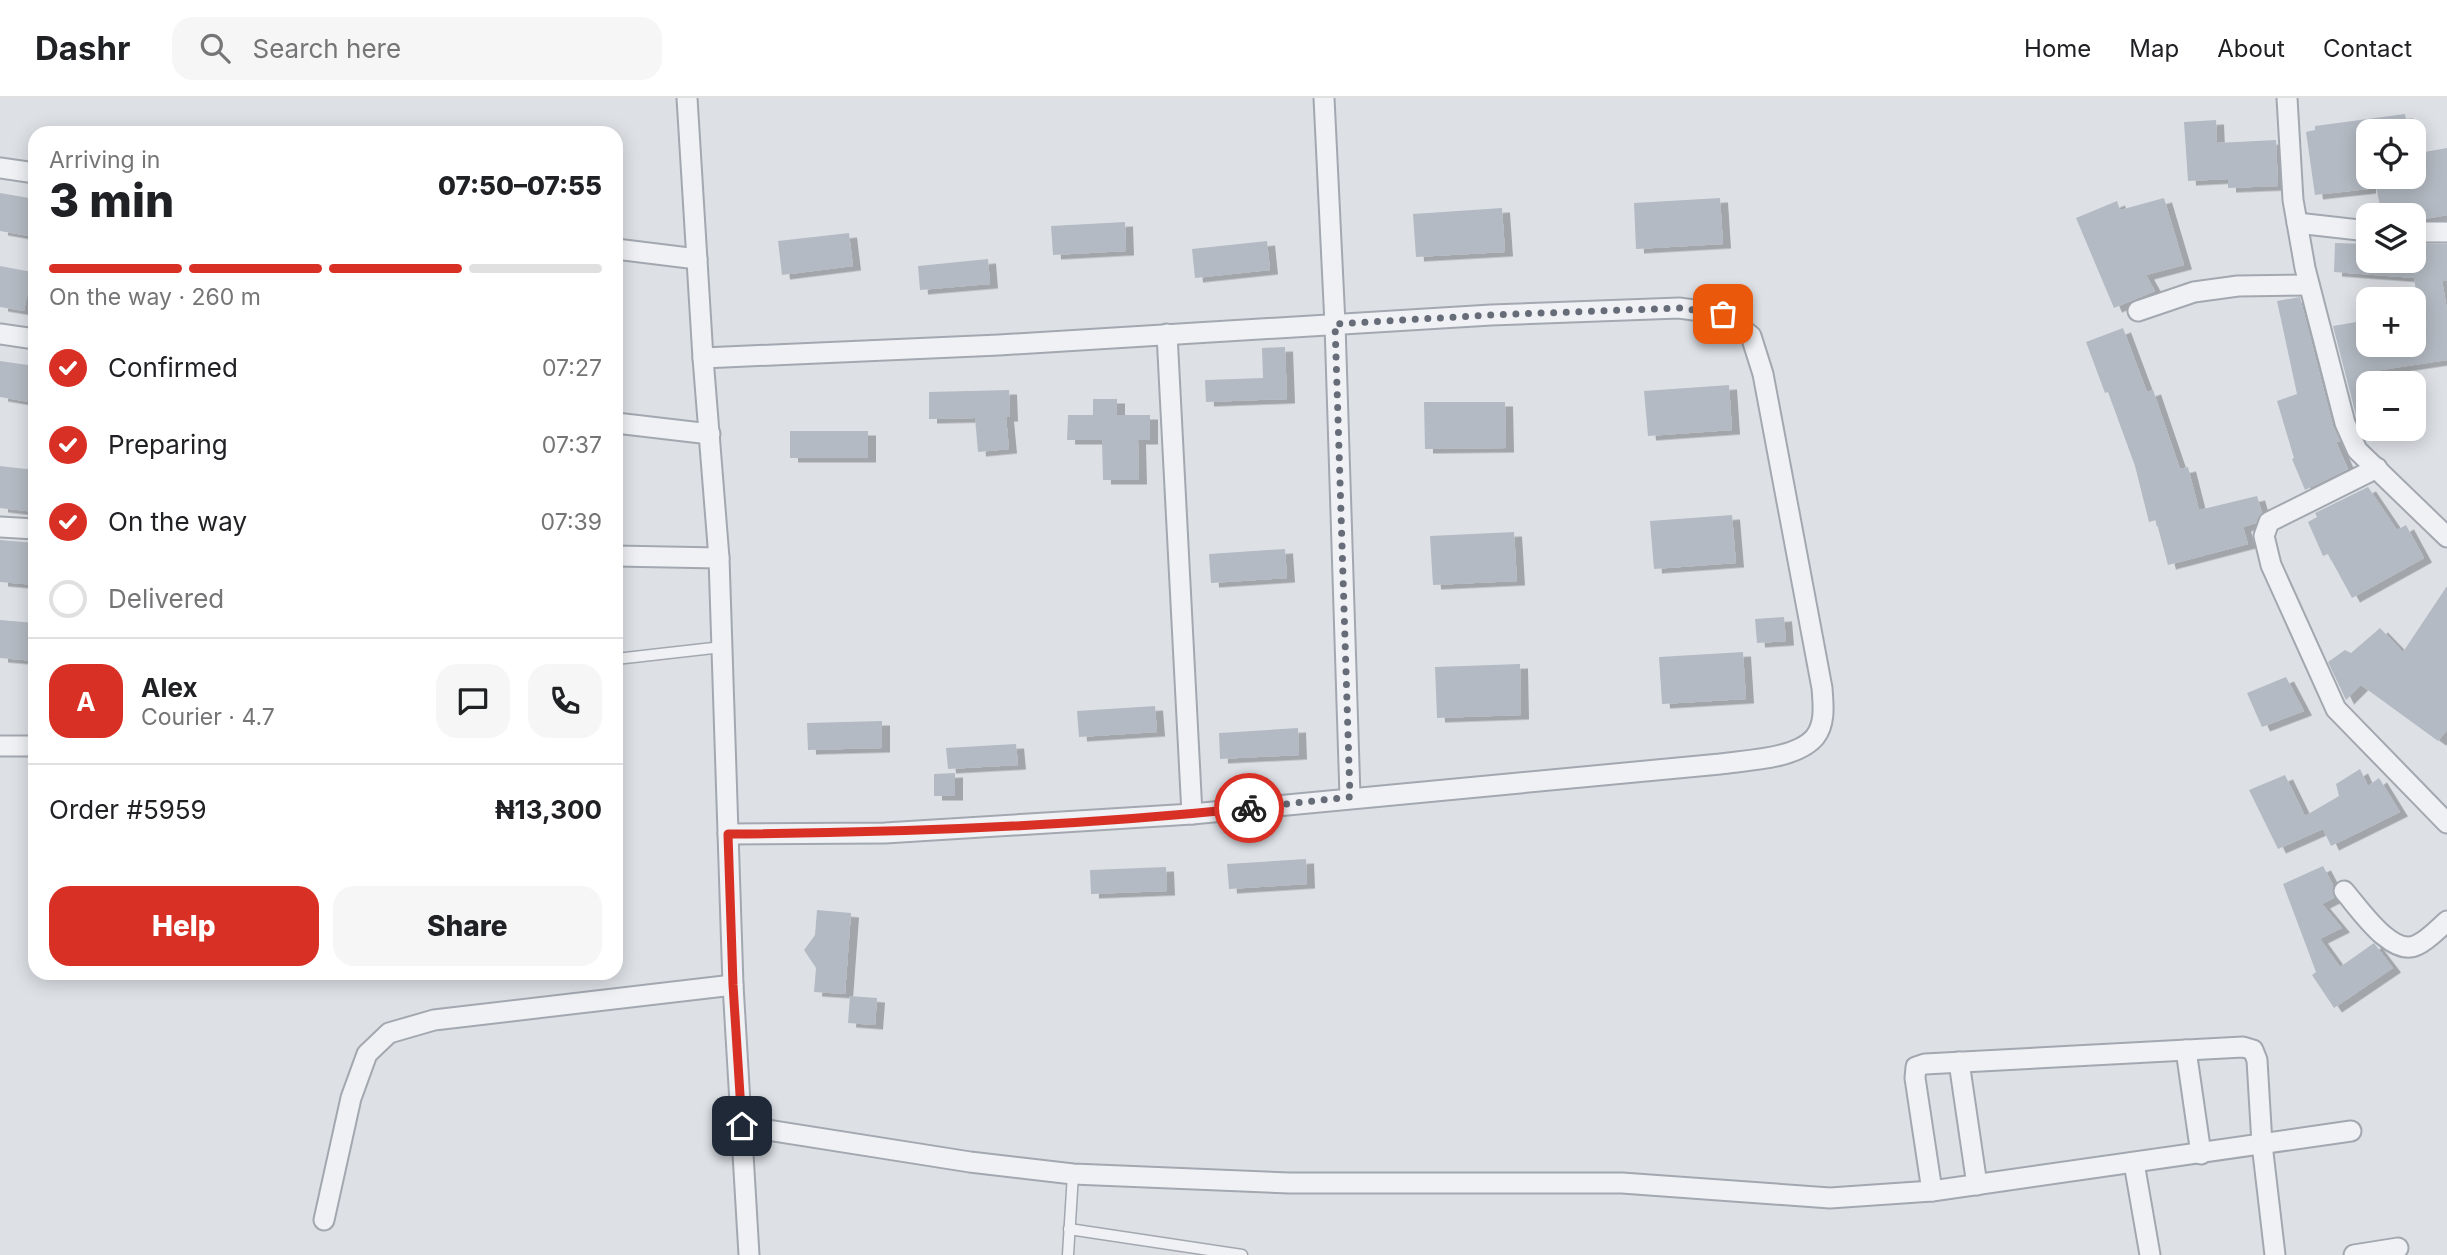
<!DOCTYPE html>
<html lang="en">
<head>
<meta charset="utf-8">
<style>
	body { margin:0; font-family:Inter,sans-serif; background:#f6f6f6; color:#202124; height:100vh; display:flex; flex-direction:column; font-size:26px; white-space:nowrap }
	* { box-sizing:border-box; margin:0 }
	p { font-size:23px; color:#757577 }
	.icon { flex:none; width:38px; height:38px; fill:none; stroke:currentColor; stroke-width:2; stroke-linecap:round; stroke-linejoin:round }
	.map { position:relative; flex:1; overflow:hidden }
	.side { position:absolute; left:28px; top:28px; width:595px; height:854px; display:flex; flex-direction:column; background:#fff; border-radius:21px; box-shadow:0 4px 18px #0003 }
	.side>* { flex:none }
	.tools { position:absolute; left:2356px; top:21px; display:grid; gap:14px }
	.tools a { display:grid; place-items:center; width:70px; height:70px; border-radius:14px; background:#fff; box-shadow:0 4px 18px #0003; font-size:35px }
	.pin { position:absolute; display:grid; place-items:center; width:60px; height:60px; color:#fff; margin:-30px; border-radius:14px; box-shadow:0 4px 10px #0006 }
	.courier { position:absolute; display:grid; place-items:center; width:70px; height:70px; margin:-35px; border:5px solid #d93025; border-radius:50%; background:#fff; color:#222; box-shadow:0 2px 9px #0007 }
	.overview em { font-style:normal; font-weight:800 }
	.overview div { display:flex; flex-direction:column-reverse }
	.overview { display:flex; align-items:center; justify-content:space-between; height:119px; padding:0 21px }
	h1 { font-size:46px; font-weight:800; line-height:52px }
	.bar { display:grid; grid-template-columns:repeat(4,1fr); gap:10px 7px; align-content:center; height:84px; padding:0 21px }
	.bar i { height:9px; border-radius:5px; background:#e0e0e0 }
	.bar .on { background:#d93025 }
	.bar p { grid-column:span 4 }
	.line { display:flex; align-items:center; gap:18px; padding:0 21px; border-top:2px solid #e0e0e0 }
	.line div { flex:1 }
	.round { display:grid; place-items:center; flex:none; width:74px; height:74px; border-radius:21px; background:#f6f6f6 }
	ol { padding:0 21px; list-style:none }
	li { display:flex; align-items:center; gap:21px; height:77px }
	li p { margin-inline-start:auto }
	li .icon { padding:7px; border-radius:50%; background:#d93025; color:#fff; stroke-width:4 }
	li:last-child { color:#757577 }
	li i { width:38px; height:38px; border:4px solid #e0e0e0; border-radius:50% }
	.primary-button { display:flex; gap:14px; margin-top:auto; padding:14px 21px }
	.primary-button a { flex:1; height:80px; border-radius:21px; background:#d93025; color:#fff; font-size:28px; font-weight:800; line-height:80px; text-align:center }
	.primary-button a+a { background:#f6f6f6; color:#202124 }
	header { display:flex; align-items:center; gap:42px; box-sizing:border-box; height:98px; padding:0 35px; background:#fff; border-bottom:2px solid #e0e0e0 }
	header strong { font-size:33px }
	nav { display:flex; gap:38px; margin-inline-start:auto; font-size:24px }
	.search { width:490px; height:63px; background:#f6f6f6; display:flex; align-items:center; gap:18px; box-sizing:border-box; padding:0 24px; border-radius:21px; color:#757577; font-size:26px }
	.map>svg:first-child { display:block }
	.building { fill:#b4bac3; filter:url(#shadow) }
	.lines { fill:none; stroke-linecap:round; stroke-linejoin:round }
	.lane-casing { stroke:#a3a8b0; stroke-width:13 }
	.street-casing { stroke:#a3a8b0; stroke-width:23 }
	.lane { stroke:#eff1f5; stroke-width:10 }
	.street { stroke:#eff1f5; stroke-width:19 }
	.done { stroke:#676d78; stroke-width:7; stroke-dasharray:0 12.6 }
	.route { stroke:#d93025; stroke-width:9 }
</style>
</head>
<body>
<header>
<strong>Dashr</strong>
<div class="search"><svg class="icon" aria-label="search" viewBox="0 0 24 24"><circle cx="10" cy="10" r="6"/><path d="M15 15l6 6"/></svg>Search here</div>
<nav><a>Home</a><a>Map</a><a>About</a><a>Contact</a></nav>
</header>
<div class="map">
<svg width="2447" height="1157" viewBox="0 0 2447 1157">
	<defs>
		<filter id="shadow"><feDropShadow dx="8" dy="4.5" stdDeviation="0" flood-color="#0004"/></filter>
	</defs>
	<rect width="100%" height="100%" fill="#dde1e6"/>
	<g class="building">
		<path d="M2405 16 2408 33H2368V91L2315 97 2306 34 2315 32V28Z"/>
		<path d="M2216 22 2217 45 2276 42 2278 88 2228 90V81L2188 83 2184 24Z"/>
		<path d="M2447 50V117L2420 122H2413V117H2382L2374 79H2413V56Z"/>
		<path d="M0 95 35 101V139L0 133Z"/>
		<path d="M1720 100 1723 146 1636 151 1634 105Z"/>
		<path d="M2164 100 2184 167 2146 177 2155 193 2114 210 2076 120 2117 103 2120 112Z"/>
		<path d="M1502 110 1505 154 1416 159 1413 116Z"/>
		<path d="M1125 124 1126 153 1053 157 1051 128Z"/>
		<path d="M849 135 853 168 782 177 778 143Z"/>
		<path d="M1267 143 1270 172 1195 180 1192 151Z"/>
		<path d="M2335 145 2368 146V163H2413V146H2447V183L2442 182 2447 212V262L2368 274V336L2364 337 2357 321 2333 228 2368 222V247H2413V215L2419 214 2414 180 2334 174Z"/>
		<path d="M988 161 990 186 920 192 918 168Z"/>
		<path d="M0 168 32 174 24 213 0 209Z"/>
		<path d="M2300 199 2333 328 2340 343 2336 344 2348 371 2305 392 2292 361 2294 360 2277 303 2297 296 2277 203Z"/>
		<path d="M2123 230 2147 294 2153 292 2180 371 2188 369 2199 412 2257 398 2262 415 2256 425 2243 429 2248 446 2168 467 2156 422 2149 424 2135 368 2108 294 2105 295 2086 244Z"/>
		<path d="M1285 249 1287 301 1206 304 1205 282 1263 280 1262 250Z"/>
		<path d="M0 263 35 268V305L0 299Z"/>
		<path d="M1729 287 1732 332 1648 338 1644 293Z"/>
		<path d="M1009 292 1010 319H1006L1009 351 978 354 975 320 929 321V294Z"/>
		<path d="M1093 301H1117V317H1150V342H1138L1139 382H1103L1102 342H1067L1068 317H1093Z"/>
		<path d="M1424 304H1505L1506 350 1425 351Z"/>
		<rect x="790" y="333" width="78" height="27"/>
		<path d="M0 368 35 372V414L0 410Z"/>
		<path d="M2368 389 2397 432 2406 427 2424 460 2352 500 2328 456 2323 458 2308 424 2317 419 2315 415Z"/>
		<path d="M1732 417 1736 465 1654 471 1650 423Z"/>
		<path d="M1514 434 1517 483 1433 487 1430 438Z"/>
		<path d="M0 442 35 445V487L0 484Z"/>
		<path d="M1285 451 1287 480 1211 485 1209 456Z"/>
		<path d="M2447 488V632L2438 643 2361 587 2346 602 2328 564 2345 552 2351 555 2380 530 2403 554Z"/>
		<path d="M1784 519 1786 543 1757 545 1755 521Z"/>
		<path d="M0 522 35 525V563L0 560Z"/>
		<path d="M1743 554 1746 601 1662 606 1659 559Z"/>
		<path d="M1520 566 1521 617 1437 620 1435 569Z"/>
		<path d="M2286 579 2304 613 2262 629 2247 595Z"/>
		<path d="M1155 608 1157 634 1079 639 1077 613Z"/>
		<path d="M882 623V650L808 652 807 625Z"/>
		<path d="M1298 630 1299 657 1220 661 1219 635Z"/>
		<path d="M1016 646 1018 667 948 671 946 650Z"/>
		<path d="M2360 671 2368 688 2379 680 2400 714 2331 748 2323 731 2278 751 2249 692 2285 677 2305 718 2339 698 2336 686Z"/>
		<path d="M955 675V698H934V676Z"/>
		<path d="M1306 761 1307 786 1229 791 1227 766Z"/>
		<path d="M2323 768 2333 787 2332 794 2334 800 2322 806 2342 830 2320 841 2340 869 2374 845 2393 870 2334 910 2312 877 2316 874 2283 786Z"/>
		<path d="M1166 769 1167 793 1091 796 1090 772Z"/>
		<path d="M817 812 851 815 845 896 814 894 816 870 804 852 815 837Z"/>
		<path d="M850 898 877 900 875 927 848 925Z"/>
	</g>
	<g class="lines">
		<g class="lane-casing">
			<g id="lane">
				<path d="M616 561 722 549"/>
				<path d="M1069 1131 1242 1157"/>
				<path d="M1068 1157 1073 1076"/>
			</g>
		</g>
		<g class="street-casing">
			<g id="street">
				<path d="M687 0 703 260 719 460 733 887 749 1157"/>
				<path d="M1324 0 1335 226 1350 699"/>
				<path d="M2287 0 2293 102 2305 170 2345 325 2357 352 2447 439"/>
				<path d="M0 70 35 75"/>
				<path d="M2297 125 2368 133"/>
				<path d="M2413 134H2447"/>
				<path d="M616 151 697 161"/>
				<path d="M2138 213 2194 194 2238 188 2309 187"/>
				<path d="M0 236 35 241"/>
				<path d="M1167 236 1192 716"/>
				<path d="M703 260 999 247 1491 217 1679 210 1723 216 1751 238 1763 276 1822 590C1823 605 1826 625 1815 639 1797 661 1747 662 1720 666L1192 716 885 735 728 736"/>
				<path d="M616 325 710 336"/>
				<path d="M2377 370 2269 424 2264 438 2271 467 2336 611 2447 725"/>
				<path d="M0 429 35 431"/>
				<path d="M616 458 719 460"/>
				<path d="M0 648H35"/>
				<path d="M2344 793C2359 810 2392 860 2417 847 2428 842 2438 831 2447 823"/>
				<path d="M2186 952 2201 1056"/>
				<path d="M1959 964 1977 1087"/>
				<path d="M742 1028 970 1064 1073 1076 1289 1085H1622L1830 1100 1932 1093 2351 1033"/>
				<path d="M2134 1065 2150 1157"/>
				<path d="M1932 1093 1915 980 1916 969 1925 966 2243 949 2253 952 2257 962 2262 1046 2275 1157"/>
				<path d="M324 1122 351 1000 367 956 389 935 434 922 733 887"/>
				<path d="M2354 1157 2398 1150"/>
			</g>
		</g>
		<use href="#lane" class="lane"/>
		<use href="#street" class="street"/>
	</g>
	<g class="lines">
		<path class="done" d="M1249 710 1350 699 1335 226 1490 217 1679 210 1723 216"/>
		<path class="route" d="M742 1028 733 887 728 736C902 735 1076 728 1249 710"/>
	</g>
</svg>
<div class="tools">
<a><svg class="icon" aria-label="locate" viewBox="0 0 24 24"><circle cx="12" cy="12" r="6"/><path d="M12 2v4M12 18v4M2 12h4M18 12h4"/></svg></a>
<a><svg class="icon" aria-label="layers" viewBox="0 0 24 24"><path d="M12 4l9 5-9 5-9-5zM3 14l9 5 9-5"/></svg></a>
<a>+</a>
<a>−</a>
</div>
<div class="pin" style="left:1723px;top:216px;background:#ea580c"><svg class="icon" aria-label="bag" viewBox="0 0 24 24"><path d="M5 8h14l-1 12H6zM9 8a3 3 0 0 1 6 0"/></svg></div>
<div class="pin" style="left:742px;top:1028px;background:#1f2937"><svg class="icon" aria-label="home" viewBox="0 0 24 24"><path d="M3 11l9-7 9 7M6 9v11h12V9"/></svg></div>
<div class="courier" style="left:1249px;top:710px"><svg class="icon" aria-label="bike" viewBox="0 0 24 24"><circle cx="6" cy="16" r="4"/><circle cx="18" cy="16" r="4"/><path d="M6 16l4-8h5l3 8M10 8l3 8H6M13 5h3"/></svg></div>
<section class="side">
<div class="overview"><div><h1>3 min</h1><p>Arriving in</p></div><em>07:50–07:55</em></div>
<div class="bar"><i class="on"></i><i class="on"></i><i class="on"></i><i></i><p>On the way · 260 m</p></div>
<ol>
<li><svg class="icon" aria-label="check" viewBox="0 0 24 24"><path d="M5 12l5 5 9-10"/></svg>Confirmed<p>07:27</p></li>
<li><svg class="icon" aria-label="check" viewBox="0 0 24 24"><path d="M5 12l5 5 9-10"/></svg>Preparing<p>07:37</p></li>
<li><svg class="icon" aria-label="check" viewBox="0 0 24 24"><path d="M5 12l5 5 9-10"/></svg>On the way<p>07:39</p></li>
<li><i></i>Delivered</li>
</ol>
<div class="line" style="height:126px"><b class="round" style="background:#d93025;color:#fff">A</b><div><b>Alex</b><p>Courier · 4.7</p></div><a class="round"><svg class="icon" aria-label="chat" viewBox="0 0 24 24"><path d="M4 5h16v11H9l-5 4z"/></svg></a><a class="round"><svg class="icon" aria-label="phone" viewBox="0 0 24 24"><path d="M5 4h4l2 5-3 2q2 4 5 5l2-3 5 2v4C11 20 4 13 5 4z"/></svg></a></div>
<div class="line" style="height:91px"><div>Order #5959</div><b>₦13,300</b></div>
<div class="primary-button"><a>Help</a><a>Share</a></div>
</section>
</div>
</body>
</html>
